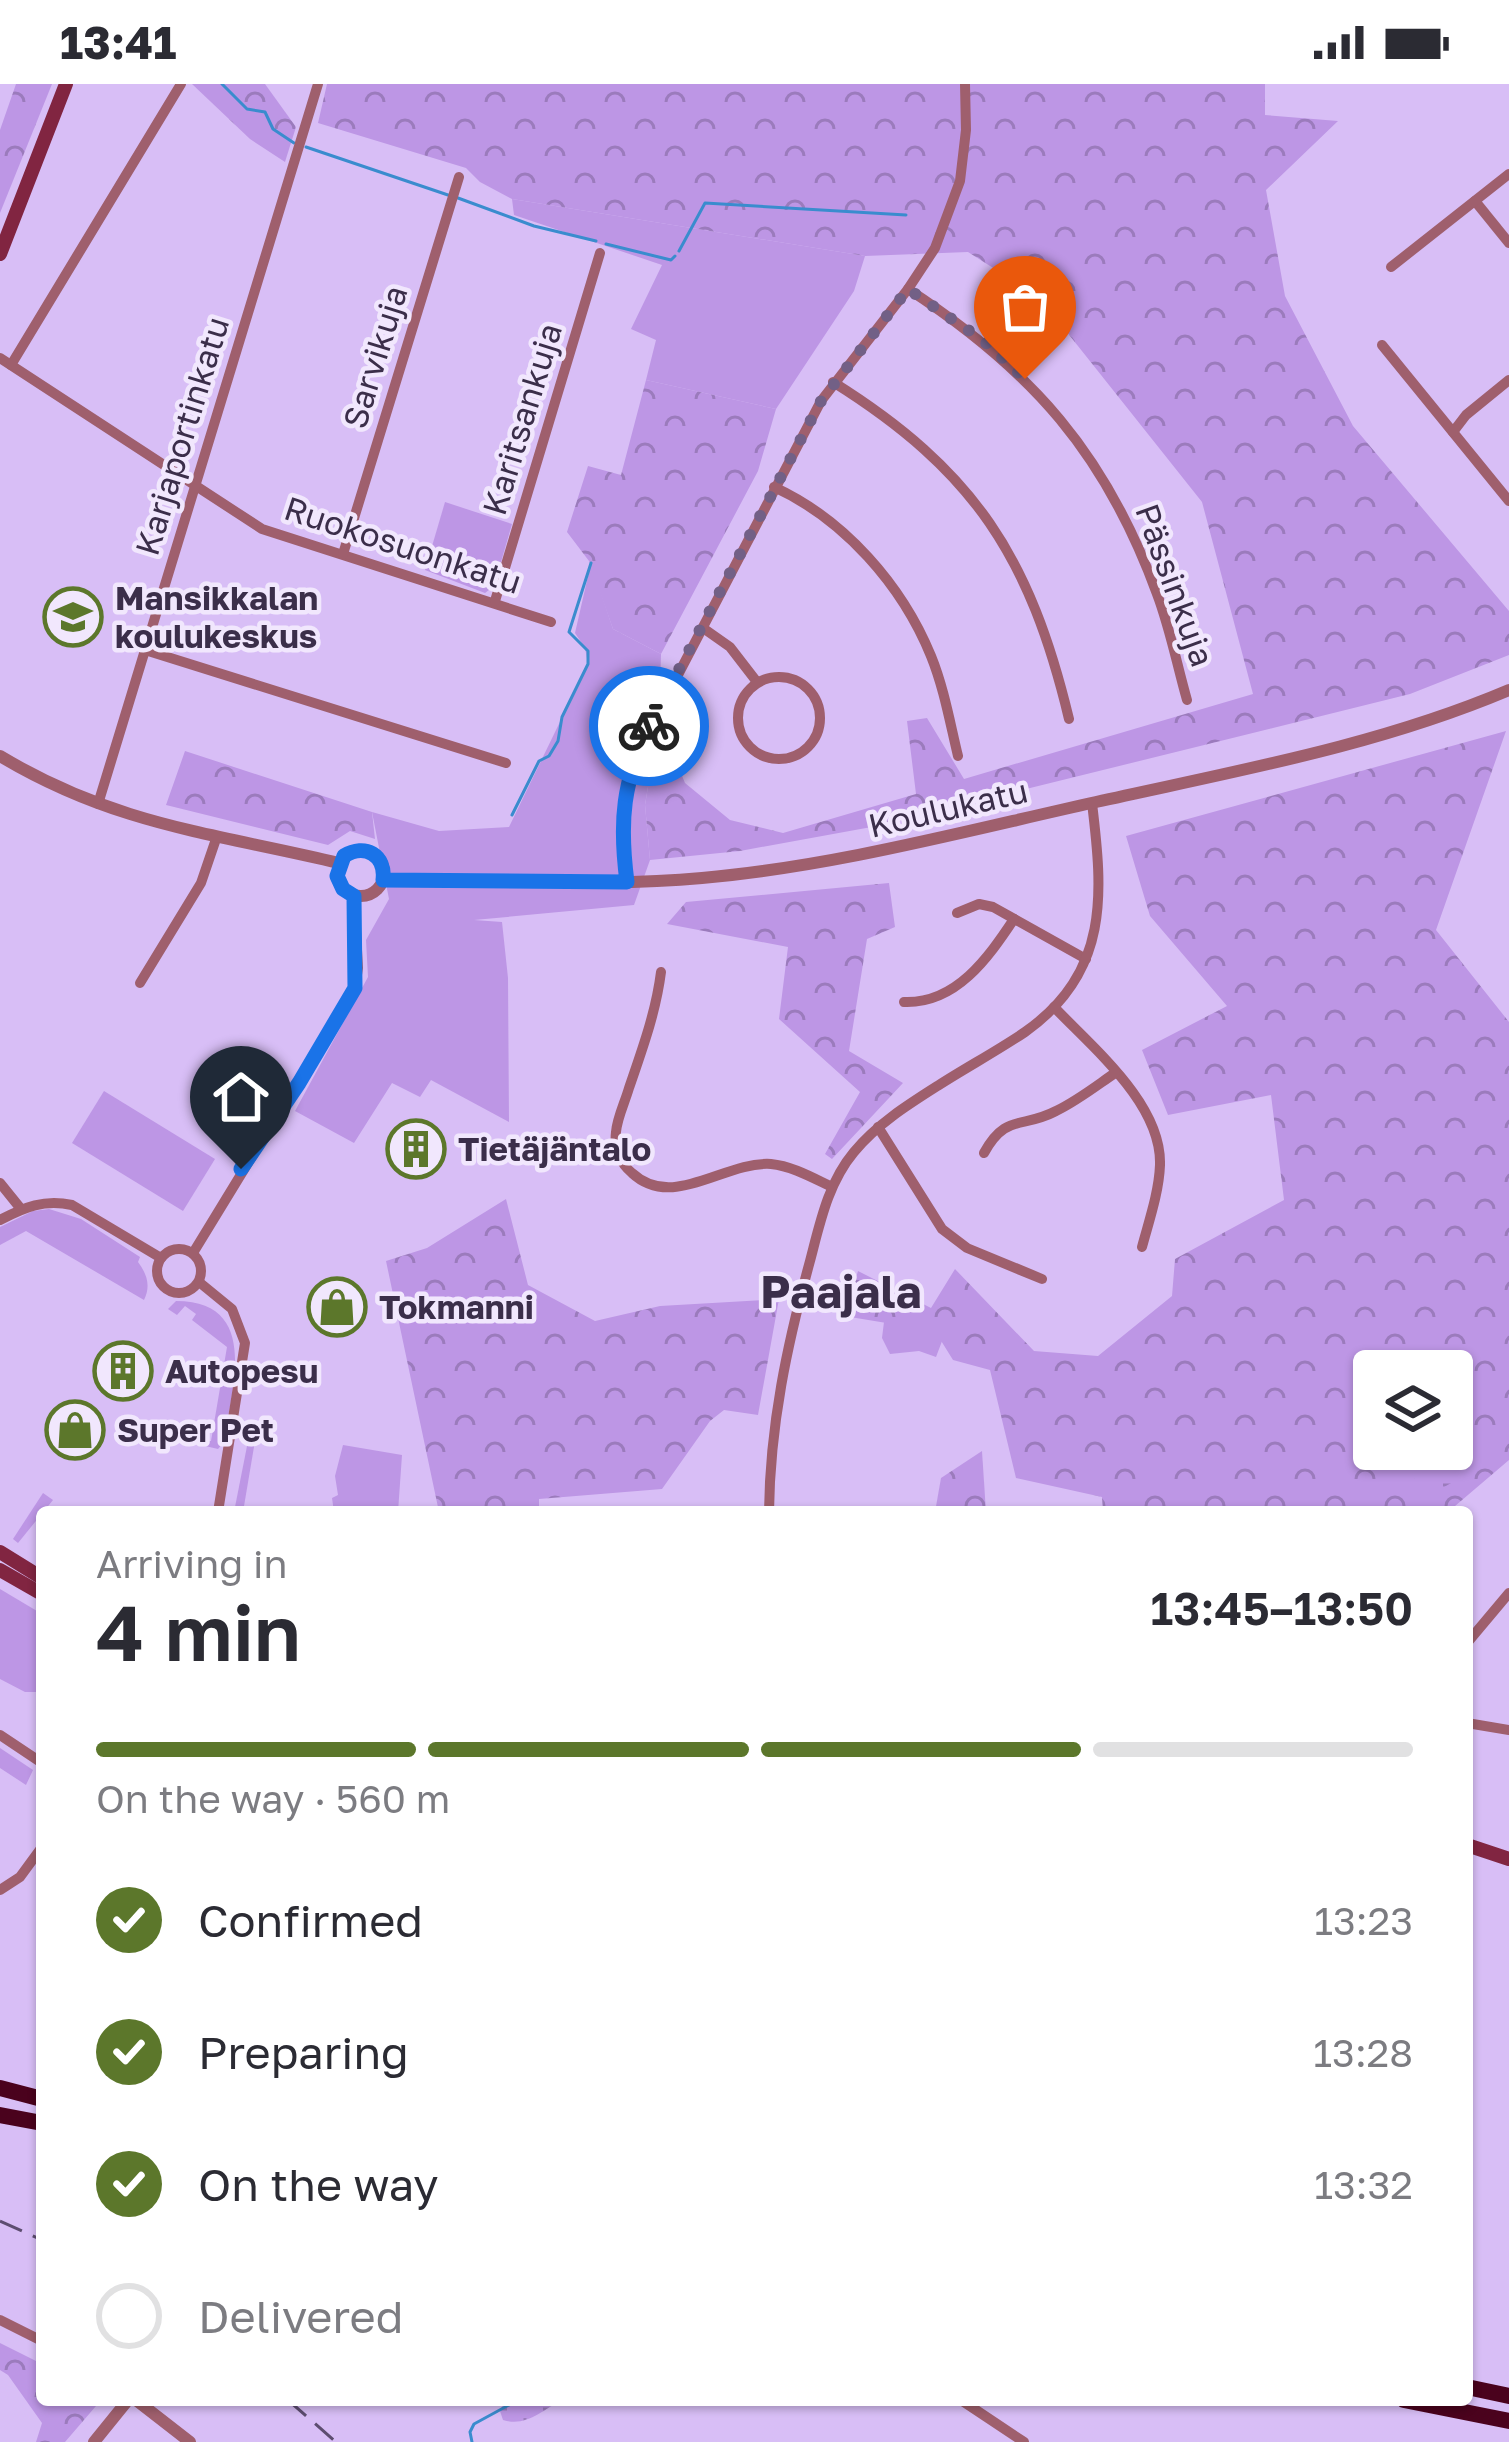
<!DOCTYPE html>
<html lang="en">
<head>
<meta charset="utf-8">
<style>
	body { margin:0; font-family:"Golos Text",sans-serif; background:#f2f2f3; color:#2b2b33; height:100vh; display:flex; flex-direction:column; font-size:45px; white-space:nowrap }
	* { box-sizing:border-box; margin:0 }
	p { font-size:39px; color:#7c7c81 }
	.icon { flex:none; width:66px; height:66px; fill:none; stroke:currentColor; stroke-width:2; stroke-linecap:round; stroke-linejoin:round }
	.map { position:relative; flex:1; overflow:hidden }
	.drawer { position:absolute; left:36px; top:1422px; width:1437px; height:900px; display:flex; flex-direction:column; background:#fff; border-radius:12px; box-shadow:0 3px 9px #0004 }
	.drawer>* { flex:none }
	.fabs { position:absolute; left:1353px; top:1266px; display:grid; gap:24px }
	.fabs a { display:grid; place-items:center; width:120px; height:120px; border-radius:12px; background:#fff; box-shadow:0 3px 9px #0004; font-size:60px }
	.pin { position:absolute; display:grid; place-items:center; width:102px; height:102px; color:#fff; margin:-123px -51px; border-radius:50% 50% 50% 0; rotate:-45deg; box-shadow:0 0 12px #0007 }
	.pin .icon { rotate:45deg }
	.courier { position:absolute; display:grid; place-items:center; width:120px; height:120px; margin:-60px; border:9px solid #1a73e8; border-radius:50%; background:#fff; color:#222; box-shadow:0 3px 15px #0007 }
	.headline em { font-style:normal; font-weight:600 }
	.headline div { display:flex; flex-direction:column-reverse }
	.headline { display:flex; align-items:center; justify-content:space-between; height:204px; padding:0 60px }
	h1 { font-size:78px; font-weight:600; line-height:90px }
	.bar { display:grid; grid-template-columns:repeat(4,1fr); gap:18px 12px; align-content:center; height:144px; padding:0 60px }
	.bar i { height:15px; border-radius:9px; background:#e1e1e2 }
	.bar .selected { background:#5c772b }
	.bar p { grid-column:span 4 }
	ol { padding:0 60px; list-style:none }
	li { display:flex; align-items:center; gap:36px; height:132px }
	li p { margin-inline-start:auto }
	li .icon { padding:12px; border-radius:50%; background:#5c772b; color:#fff; stroke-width:4 }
	li:last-child { color:#7c7c81 }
	li i { width:66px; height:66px; border:6px solid #e1e1e2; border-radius:50% }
	.status { display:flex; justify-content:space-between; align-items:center; height:84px; padding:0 60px; background:#fff; direction:ltr }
	.status svg { height:33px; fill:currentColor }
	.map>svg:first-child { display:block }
	.green { fill:#bd96e5 }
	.forest { fill:url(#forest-crowns); fill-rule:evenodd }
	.wetland { fill:url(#wetland-marsh) }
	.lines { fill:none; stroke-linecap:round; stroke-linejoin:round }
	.stream { stroke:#3a8cce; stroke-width:3 }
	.minor { stroke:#9f5f6d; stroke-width:10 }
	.tertiary { stroke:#9f5f6d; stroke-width:12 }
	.secondary { stroke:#812541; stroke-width:14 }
	.trunk { stroke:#4a021d; stroke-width:16 }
	.rail { stroke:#5d4d70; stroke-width:3; stroke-dasharray:24 12; stroke-linecap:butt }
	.done { stroke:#726086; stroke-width:12; stroke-dasharray:0 21.6 }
	.route { stroke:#1a73e8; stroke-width:15 }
	.labels { text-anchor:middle; stroke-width:9; stroke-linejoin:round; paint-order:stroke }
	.street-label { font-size:33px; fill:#3b2e4a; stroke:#f1e7fd }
	.poi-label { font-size:33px; font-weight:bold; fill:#3b2e4a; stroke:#f1e7fd; text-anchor:start }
	.district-label { font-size:45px; font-weight:bold; fill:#3b2e4a; stroke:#f1e7fd }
</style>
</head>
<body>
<div class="status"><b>13:41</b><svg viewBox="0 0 49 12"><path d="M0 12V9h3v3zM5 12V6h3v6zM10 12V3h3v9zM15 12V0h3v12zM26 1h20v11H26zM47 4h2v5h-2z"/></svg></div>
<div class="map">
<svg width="1509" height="2358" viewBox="0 0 1509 2358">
	<defs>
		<pattern id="forest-crowns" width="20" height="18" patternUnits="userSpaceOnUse" patternTransform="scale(3)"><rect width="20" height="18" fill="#bd96e5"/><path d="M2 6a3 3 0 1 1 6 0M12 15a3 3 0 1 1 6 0" fill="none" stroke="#9b7bbc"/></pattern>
		<pattern id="wetland-marsh" width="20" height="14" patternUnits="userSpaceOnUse" patternTransform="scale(3)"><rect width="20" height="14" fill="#bd96e5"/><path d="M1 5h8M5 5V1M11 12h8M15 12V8" fill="none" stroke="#9b7bbc"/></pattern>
	</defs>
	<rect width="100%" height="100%" fill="#d8bef6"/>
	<g class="green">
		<path d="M512 115 865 172 854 207 776 325 646 296 656 256 631 245 662 181 514 131Z"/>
		<path d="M445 418 512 440 494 502 485 509 425 486Z"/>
		<path d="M591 479 613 545 661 570 659 636 645 721 650 776 634 821 474 836 502 838 508 894 509 1038 431 996 420 1013 392 999 354 1059 295 1027 368 893 366 856 389 815 372 728 439 747 509 743 588 580 585 564 575 549Z"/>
		<path d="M104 1007 215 1075 183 1127 72 1059Z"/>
		<path d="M49 1125 81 1135 140 1173 138 1178C147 1190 151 1202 144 1216L26 1147 0 1161V1143L33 1127Z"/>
		<path d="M176 1217C261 1217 232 1306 223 1359L218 1365 201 1361 202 1357H211L227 1263 192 1236 196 1230 185 1222 177 1231 168 1225Z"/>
		<path d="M884 1238 947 1244 936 1273 919 1267 890 1270 882 1254Z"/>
		<path d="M250 1347 256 1351 243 1428H234Z"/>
		<path d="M343 1361 402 1371 398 1428H334L332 1414 338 1411 335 1392Z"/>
		<path d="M43 1409 53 1416 18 1459 13 1455Z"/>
		<path d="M0 1505 42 1530V1608H25L0 1595Z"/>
		<path d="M0 1664 33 1686 26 1701 0 1684Z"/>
	</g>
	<g class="forest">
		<path d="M16 0H52L0 129V46Z"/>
		<path d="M265 0 296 43 285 78 250 55 192 0Z"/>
		<path d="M327 0H1265V31L1338 37 1266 106 1285 212 1353 342 1509 527V571L1410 610 877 742 740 767 650 776 645 721 659 636 685 699 730 736 783 749 916 710 907 637 927 634 964 695 1253 610 1202 418 1039 213 968 168 865 172 512 115 480 98 466 84 318 39Z"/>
		<path d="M646 296 776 325 758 387 661 570 613 545 589 477 567 448 588 382 621 391Z"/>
		<path d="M1506 647 1436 846 1509 938V1376L1448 1428H1103L1102 1413 1016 1394 990 1286 953 1276 935 1247 844 1232 858 1187 931 1224 955 1185 1034 1267 1098 1272 1172 1212 1175 1175 1284 1116 1271 1011 1168 1031 1142 966 1227 922 1150 832 1126 752ZM1374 1287H1452V1365H1374Z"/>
		<path d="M185 667 372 728 375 755 350 747 328 761 166 721Z"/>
		<path d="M889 799 895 843 867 855 849 967 903 999 832 1075 825 1070 860 1008 779 935 788 863 667 840 686 818Z"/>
		<path d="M506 1115 528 1201 595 1237 660 1222 779 1215 758 1331 724 1326 710 1337 662 1405 539 1415V1428H439L386 1177 427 1164Z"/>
		<path d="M982 1367 986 1428H935L941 1394Z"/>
		<path d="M0 2259 42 2280V2316H88L96 2322 65 2358H36L42 2339 8 2291 0 2286Z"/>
	</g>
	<g class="wetland">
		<path d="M1410 1365C1428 1365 1442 1363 1453 1379V1398L1444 1403 1416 1397 1402 1379Z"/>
		<path d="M505 2316H561C542 2327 526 2343 503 2336L500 2327Z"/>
	</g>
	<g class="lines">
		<g class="stream">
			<path d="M222 0 247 25 265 28 273 45 294 59"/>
			<path d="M306 63 448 111"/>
			<path d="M458 114 534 142 596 157"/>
			<path d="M606 160 671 176 675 172"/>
			<path d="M679 167 705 119 906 131"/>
			<path d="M512 731 539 677 549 672 558 657 562 633 588 580V567L569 548 591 479"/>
			<path d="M472 2358 470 2348 474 2340 518 2316"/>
		</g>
		<g class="minor">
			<path d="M1475 117 1509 159"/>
			<path d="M1391 183 1509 90"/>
			<path d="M908 205C1032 286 1106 370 1157 510 1170 544 1177 581 1187 616"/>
			<path d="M1382 261 1509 417"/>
			<path d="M0 274 262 445 551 538"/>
			<path d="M11 281 181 0"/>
			<path d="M833 298C975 387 1030 473 1069 635"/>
			<path d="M1453 348 1466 331 1509 296"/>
			<path d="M774 403C844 435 902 501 931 572 944 604 950 639 958 672"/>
			<path d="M343 470 459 93"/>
			<path d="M495 517 600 169"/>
			<path d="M703 544 730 563 757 598"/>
			<path d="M145 566 506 679"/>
			<circle cx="779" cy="634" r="41"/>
			<path d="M98 720 318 0"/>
			<path d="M627 798C622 758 620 716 633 677L821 317 908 205 935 164 960 97 966 46 965 0"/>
			<path d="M957 829 979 820 993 823 1086 875"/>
			<path d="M661 888C656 928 642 966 629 1004 625 1018 617 1034 616 1048 614 1064 620 1079 632 1089 673 1127 724 1077 771 1080 792 1082 813 1094 832 1103"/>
			<path d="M140 899 201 799 216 755"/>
			<path d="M904 918C956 920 988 874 1014 835"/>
			<path d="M1054 923C1093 964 1162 1020 1160 1081 1159 1108 1149 1137 1142 1163"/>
			<path d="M878 1043 942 1145 967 1164 1042 1195"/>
			<path d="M984 1069C1006 1029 1022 1045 1056 1027 1077 1017 1096 1002 1115 989"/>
			<path d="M0 1099 21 1125"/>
			<path d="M0 1136C25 1123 44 1115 72 1121L161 1174"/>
			<circle cx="179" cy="1187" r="22"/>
			<path d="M193 1169 355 904 358 884 354 812"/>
			<path d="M199 1198 232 1225 245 1259 218 1428"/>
			<path d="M769 1428C770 1341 787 1261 810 1177 820 1139 828 1099 854 1068 877 1040 909 1020 939 1001 967 983 997 967 1025 948 1110 888 1103 810 1092 719"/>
			<path d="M1467 1559 1509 1509"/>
			<path d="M1467 1639 1509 1646"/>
			<path d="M0 1651 42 1679"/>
			<path d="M0 1806 20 1793 42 1763"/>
			<path d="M0 2236 42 2257"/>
			<path d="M961 2316 1024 2358"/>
		</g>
		<g class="tertiary">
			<path d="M0 672C115 741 213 749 339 779"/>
			<circle cx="361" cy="789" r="23"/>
			<path d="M383 796C489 793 596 804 702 794 836 782 965 747 1096 718 1235 687 1377 662 1509 606"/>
			<path d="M136 2316 190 2358"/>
			<path d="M94 2358 128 2316"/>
		</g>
		<g class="secondary">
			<path d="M0 170 66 0"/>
			<path d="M0 1468 42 1494"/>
			<path d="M0 1486 42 1510"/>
			<path d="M1467 1761 1509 1775"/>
		</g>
		<g class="trunk">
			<path d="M0 2004 42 2015"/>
			<path d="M0 2031 42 2039"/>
			<path d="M1467 2303 1509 2312"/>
			<path d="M1404 2316 1509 2337"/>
		</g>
		<g class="rail">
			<path d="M0 2137 42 2156"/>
			<path d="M288 2316 336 2358"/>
		</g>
	</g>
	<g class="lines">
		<path class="done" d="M649 642 821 317 908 205 984 257 1025 295"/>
		<path class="route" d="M241 1085 299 999 355 904 354 812 343 805 337 792 344 772C365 759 386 771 383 796L627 798C619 737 623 698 649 642"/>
	</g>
	<defs>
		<g id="school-ring" transform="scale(3)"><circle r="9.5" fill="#f1e7fd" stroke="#5c772b" stroke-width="1.5"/><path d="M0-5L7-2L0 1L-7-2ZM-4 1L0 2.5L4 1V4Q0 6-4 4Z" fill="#5c772b"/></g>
		<g id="building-ring" transform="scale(3)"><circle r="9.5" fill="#f1e7fd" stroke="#5c772b" stroke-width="1.5"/><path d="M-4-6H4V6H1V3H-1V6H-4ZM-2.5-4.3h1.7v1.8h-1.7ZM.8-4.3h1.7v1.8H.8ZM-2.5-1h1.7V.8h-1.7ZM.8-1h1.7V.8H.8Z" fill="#5c772b"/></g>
		<g id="shop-ring" transform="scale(3)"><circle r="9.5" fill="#f1e7fd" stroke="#5c772b" stroke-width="1.5"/><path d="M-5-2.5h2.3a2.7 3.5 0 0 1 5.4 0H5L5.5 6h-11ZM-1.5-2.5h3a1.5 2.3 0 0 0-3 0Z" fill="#5c772b"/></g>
	</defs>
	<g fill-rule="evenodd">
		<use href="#school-ring" x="73" y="533"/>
		<use href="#building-ring" x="416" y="1065"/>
		<use href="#shop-ring" x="337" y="1223"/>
		<use href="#building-ring" x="123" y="1287"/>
		<use href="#shop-ring" x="75" y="1346"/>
	</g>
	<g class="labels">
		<g class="street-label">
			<text transform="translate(375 273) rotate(-73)" y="12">Sarvikuja</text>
			<text transform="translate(522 335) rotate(-73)" y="12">Karitsankuja</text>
			<text transform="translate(182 352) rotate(-73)" y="12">Karjaportinkatu</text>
			<text transform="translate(403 461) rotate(18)" y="12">Ruokosuonkatu</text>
			<text transform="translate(1175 501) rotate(70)" y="12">Pässinkuja</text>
			<text transform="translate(948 724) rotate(-13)" y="12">Koulukatu</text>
		</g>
		<g class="poi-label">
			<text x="115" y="526">Mansikkalan<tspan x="115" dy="38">koulukeskus</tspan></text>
			<text x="458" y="1077">Tietäjäntalo</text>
			<text x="379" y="1235">Tokmanni</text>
			<text x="165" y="1299">Autopesu</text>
			<text x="117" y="1358">Super Pet</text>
		</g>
		<g class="district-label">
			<text x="841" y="1224">Paajala</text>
		</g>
	</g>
</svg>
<div class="fabs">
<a><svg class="icon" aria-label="layers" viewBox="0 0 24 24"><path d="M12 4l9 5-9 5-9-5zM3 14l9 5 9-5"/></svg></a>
</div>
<div class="pin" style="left:1025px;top:295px;background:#ea580c"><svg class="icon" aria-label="bag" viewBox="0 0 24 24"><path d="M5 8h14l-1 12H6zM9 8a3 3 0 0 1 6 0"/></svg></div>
<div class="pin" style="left:241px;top:1085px;background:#1f2937"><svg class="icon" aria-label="home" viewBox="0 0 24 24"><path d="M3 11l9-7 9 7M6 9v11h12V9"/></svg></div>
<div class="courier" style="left:649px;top:642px"><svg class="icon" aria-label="bike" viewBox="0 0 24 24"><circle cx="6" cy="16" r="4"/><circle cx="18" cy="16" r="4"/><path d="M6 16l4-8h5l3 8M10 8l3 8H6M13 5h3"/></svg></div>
<section class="drawer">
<div class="headline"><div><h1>4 min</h1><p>Arriving in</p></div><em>13:45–13:50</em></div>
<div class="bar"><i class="selected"></i><i class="selected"></i><i class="selected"></i><i></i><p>On the way · 560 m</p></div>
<ol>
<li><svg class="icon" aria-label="check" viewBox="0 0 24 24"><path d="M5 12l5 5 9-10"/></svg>Confirmed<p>13:23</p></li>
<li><svg class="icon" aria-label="check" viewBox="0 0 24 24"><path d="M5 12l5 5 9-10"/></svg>Preparing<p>13:28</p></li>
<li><svg class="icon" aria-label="check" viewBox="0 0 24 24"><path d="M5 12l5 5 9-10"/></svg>On the way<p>13:32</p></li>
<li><i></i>Delivered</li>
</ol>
</section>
</div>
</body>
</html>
